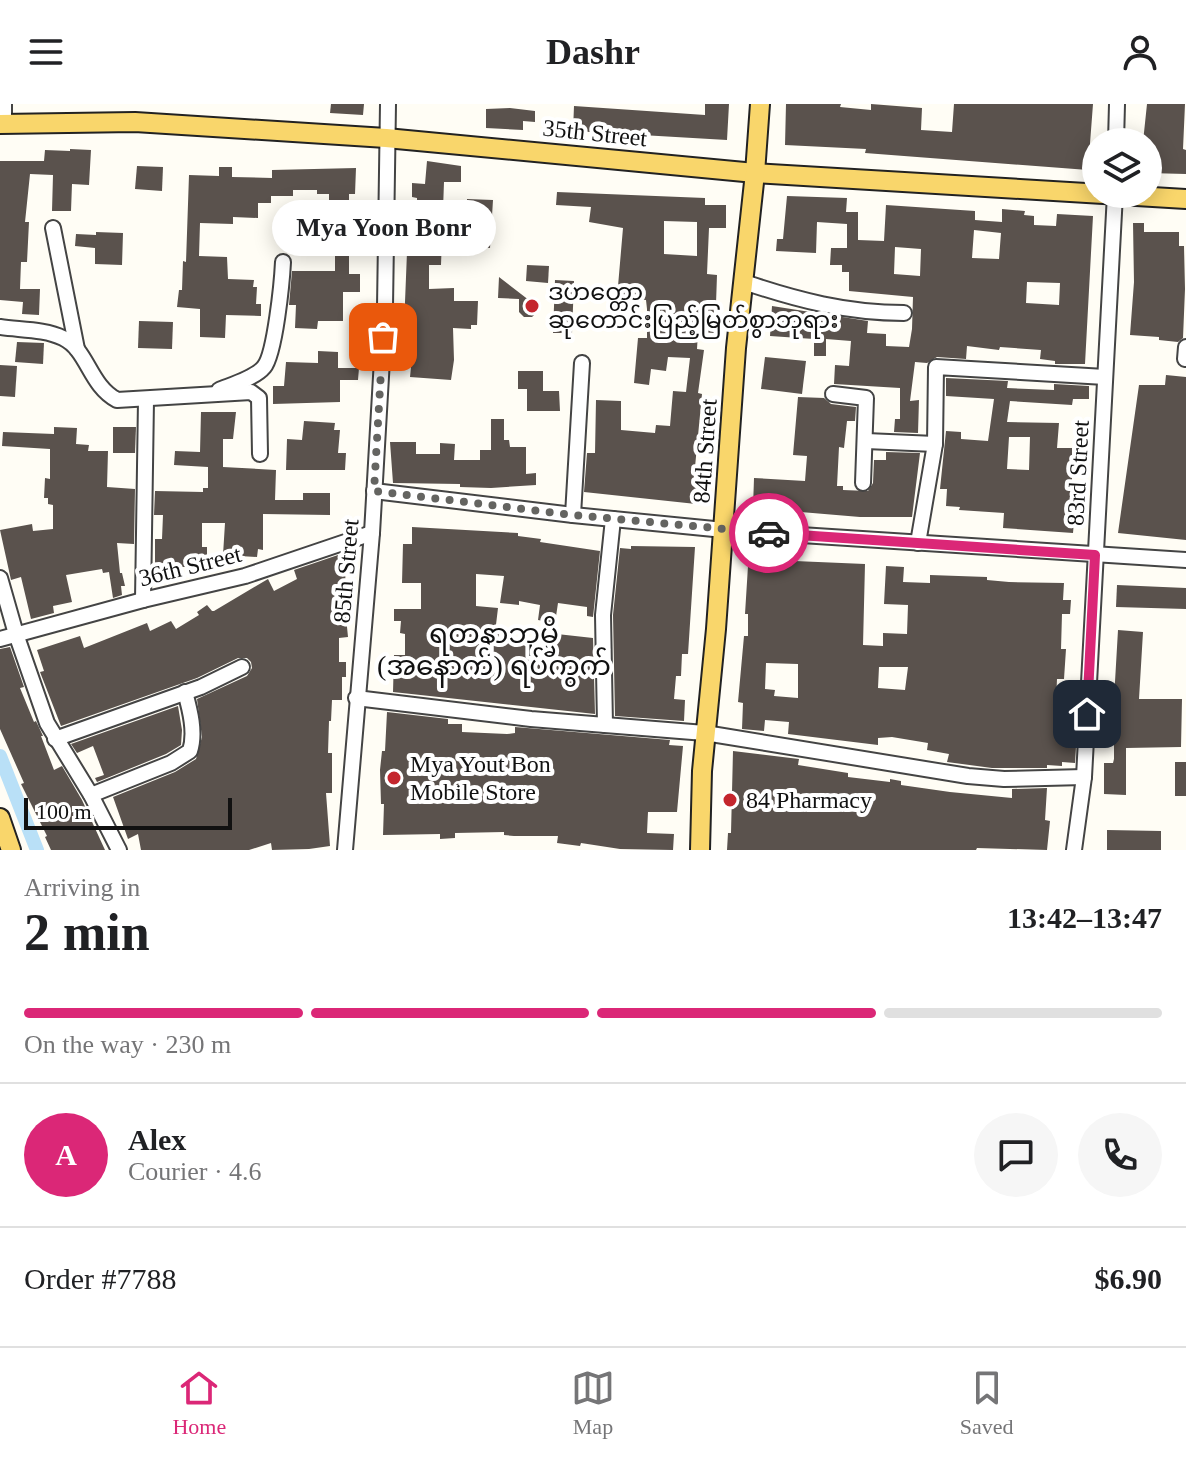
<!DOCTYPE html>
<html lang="en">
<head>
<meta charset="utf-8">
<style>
	body { margin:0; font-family:"Times New Roman","Noto Sans Myanmar",serif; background:#f6f6f6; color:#202124; height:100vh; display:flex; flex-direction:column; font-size:30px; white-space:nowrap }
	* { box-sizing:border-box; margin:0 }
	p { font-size:26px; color:#757577 }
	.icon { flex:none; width:44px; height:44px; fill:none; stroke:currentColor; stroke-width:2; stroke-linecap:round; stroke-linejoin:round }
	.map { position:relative; height:746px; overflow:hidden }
	.panel { display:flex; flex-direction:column; background:#fff; flex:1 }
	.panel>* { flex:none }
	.controls { position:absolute; left:1082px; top:24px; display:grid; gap:16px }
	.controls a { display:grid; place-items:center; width:80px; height:80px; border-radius:50%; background:#fff; box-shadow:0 4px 20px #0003; font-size:40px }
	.scale { position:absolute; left:24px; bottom:20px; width:208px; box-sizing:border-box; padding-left:8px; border:4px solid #111; border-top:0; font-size:22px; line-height:28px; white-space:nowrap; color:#111; -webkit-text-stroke:6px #fff; paint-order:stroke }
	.pin { position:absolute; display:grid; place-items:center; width:68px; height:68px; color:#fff; margin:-34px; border-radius:16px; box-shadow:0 4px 12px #0006 }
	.courier { position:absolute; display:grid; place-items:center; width:80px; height:80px; margin:-40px; border:6px solid #db2777; border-radius:50%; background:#fff; color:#222; box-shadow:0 2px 10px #0007 }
	.bubble { position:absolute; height:56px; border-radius:28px; background:#fff; box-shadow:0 4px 20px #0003; font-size:26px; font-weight:700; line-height:56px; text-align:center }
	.headline em { font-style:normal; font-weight:700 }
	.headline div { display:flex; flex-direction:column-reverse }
	.headline { display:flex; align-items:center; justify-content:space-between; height:136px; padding:0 24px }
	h1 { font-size:52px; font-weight:700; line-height:60px }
	.bar { display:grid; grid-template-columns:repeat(4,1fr); gap:12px 8px; align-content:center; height:96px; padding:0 24px }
	.bar i { height:10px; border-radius:6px; background:#e0e0e0 }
	.bar .on { background:#db2777 }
	.bar p { grid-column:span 4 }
	.line { display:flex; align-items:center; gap:20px; padding:0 24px; border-top:2px solid #e0e0e0 }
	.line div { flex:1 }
	.round { display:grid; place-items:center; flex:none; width:84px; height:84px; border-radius:42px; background:#f6f6f6 }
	header { display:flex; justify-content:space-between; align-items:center; height:104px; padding:0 24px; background:#fff; font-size:36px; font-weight:700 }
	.tabs { display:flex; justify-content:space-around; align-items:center; height:112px; border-top:2px solid #e0e0e0; background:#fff; font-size:22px; color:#757577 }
	.tabs a { display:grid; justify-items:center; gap:4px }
	.tabs .on { color:#db2777 }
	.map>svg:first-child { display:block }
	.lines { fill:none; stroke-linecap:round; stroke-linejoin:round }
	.canal { stroke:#b9e0f7; stroke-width:14 }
	.building { fill:#5a524d; fill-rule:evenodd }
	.minor-casing { stroke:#444; stroke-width:18 }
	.major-casing { stroke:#222; stroke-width:22 }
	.minor { stroke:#fff; stroke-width:14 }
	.major { stroke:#f9d66b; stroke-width:18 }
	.done { stroke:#646461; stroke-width:8; stroke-dasharray:0 14.4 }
	.route { stroke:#db2777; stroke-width:10 }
	.poi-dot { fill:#c4262e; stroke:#fff; stroke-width:3 }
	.labels { text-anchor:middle; stroke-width:8; stroke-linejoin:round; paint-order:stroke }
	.street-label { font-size:24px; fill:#111; stroke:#fff }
	.poi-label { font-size:24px; fill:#111; stroke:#fff; text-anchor:start }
	.quarter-label { font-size:28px; fill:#111; stroke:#fff }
</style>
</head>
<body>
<header><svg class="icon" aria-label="menu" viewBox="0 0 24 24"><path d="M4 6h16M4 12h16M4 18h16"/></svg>Dashr<svg class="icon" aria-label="person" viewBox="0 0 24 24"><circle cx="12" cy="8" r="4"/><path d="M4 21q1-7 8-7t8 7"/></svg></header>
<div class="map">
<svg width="1186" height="746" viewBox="0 0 1186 746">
	<rect width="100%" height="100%" fill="#fffdf5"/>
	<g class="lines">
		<path class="canal" d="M0 652 37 746"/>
	</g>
	<g class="building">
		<path d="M331 0H364L363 11 330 9Z"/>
		<path d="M705 0H729L727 36 573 27 574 2 705 11Z"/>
		<path d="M786 0H841L840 3 871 6V0L922 4 921 26 952 28 954 0H1093L1088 66 865 49 866 45 785 41Z"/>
		<path d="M1147 0H1185L1183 45 1186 46V70L1148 69V38H1143Z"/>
		<path d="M510 4 535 7V18L523 17V26L486 24V5Z"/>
		<path d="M70 45 91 46 89 81 72 80 71 107H52L53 71 30 70 25 118H29L27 158H21L20 185H40L39 211 22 210 23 198 0 196V57H44L45 46 70 47Z"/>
		<path d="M427 57 461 62V78H444L441 161H429V185L454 184V197H478L477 221H471V225L453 224 454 256 451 276 410 273 412 253 402 252 401 223H404L407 148H418L417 94 412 93V79L425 80Z"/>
		<path d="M137 62 163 63 162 87 135 85Z"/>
		<path d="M219 63H232V73L272 74V66L356 64 355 90H349V170H360V188H343V217H318L317 225 295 224 296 201H289L292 167H335V135H329V90H317V86H293V92H271V99H258V114L233 113V120L200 119 199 152 227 153 228 175 254 176 253 183H257L256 200H261V212L226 211 225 234 200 233V205L177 203 179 186H182L183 157 186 158 189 71 219 72Z"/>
		<path d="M557 88 705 94V101H726V124H709L707 170 717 171 715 229 698 228 697 245 704 246 698 289 702 290 695 363H698L696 400 584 388 587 349H595L596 296 621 297V326L655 329 656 321 670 322 673 287 686 288 690 254 668 253 666 267 651 265 649 281 634 279 638 234H647V205L646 196 617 194 623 124 589 118 591 103 556 101ZM664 117 697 118V152L664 150Z"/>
		<path d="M787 92 847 94 846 108H858V136L884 137 886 101 975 107V116L1002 118V105L1025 107 1024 111 1034 112V121L1056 122 1057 110 1093 112 1085 260H1055V257L1040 255 1041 246 1000 243 999 246 967 242 966 255 937 253 927 259 915 258 910 297 919 296 918 329 894 328 895 315H900V284L834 280 835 261 849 262 851 237 826 235V252H814V235L770 232 772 202 868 217 867 229 886 230V242L909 243 912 225 913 193 849 187V168H842V161H830L831 144H847V120L817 118 816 149 776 147 777 135H783ZM974 126 1001 129 999 155 972 154ZM895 143 921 145 920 172 894 170ZM1027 178 1060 179 1059 201 1026 199Z"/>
		<path d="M467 95 493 96 490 144 466 142Z"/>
		<path d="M1133 119H1144V128H1179V142H1184L1185 185 1183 234 1178 238 1159 236V233L1130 231 1134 178Z"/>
		<path d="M96 128 123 129 122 161 95 160V144L75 142 76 130 96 131Z"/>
		<path d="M527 161 549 162 548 179 526 177Z"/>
		<path d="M499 173 534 200 538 207 532 213H524L519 208V195L498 194Z"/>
		<path d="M555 176 574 177 572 229H553Z"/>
		<path d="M139 217 173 218 172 245 138 244Z"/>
		<path d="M17 238 44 239 43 260 15 258Z"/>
		<path d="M318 247 338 248V264H359L358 276H340V298L273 300V282H284L286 258 318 259Z"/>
		<path d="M765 253 806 257 802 290 761 285Z"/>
		<path d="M0 261 17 262 15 293 0 292Z"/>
		<path d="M518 267H543V287H559L560 307H527V285H518Z"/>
		<path d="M1166 271 1186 273V436L1118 429 1139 281H1165Z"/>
		<path d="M946 274 1008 277 1007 284 1054 286V280L1089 282V295H1073L1072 301 1010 297 1007 318 1059 319 1057 344H1072V376H1076V395L1073 429 1003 424 1004 409 959 406 960 403 946 402 947 385H940L946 327 961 328V335L988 337 994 295 946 292ZM1009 333H1030L1029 366 1007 365Z"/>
		<path d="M798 293 824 294 831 300 856 303 855 317H847L844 344 839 343 837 382H843V386L868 387 873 379 874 356H886V348L920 349 912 413H860L753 404 754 374 805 377 807 352 793 351Z"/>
		<path d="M201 308H236L233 335H223V363L276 366 275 396H303V389H330V411L263 410V446L258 445 257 453 223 451 225 419H202V443H207V455H202V463H155V435H162L163 411H154L155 387 203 388V384H208V363L174 361 175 347 200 348Z"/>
		<path d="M491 315H504V336H509L510 343H526V370L536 369V381L491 384 460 383V380L393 379 390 338H416V350H440V339L455 340 454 356H480V346H491Z"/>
		<path d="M304 317 335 319 334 326H340L338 349H346L345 366H286L287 335 302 336Z"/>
		<path d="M54 323 77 324 76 340 89 341 88 347H108L107 383 135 385 134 440 117 439 120 469H122L125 482H121L122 491 113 494 109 468 103 469 102 465 66 471 72 498 53 502 54 509 31 515 21 473 11 476 0 426 32 420 33 427 53 425V401L48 400V394H44L45 374 50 375V345L2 342 3 328 54 330Z"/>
		<path d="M113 323H136L135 349H113Z"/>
		<path d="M412 423 518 429V432L541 435 540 438 600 447 593 513 587 512V503L558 499 555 519 538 516 540 501 519 497V501L500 499 504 472 476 470V502L498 504 495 529H499L498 536 523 537V541L544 542 546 522 557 523V530L593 534 595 610 393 588 394 551H405V530L400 529 401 517H394V505H421V479H402L403 440H412Z"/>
		<path d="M631 442 695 443 688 550H682L681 572H676L674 595 685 596 684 617 615 612 613 511 620 444 631 445Z"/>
		<path d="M749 446 771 447V456L865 460 863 541 883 542V529L907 530 908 501 884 500 886 462 904 463 903 478 930 479V471L987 473V476L1009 478 1064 479 1063 496H1071L1070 510H1062L1061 545H1066L1064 575H1057L1056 598 1062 599 1061 614H1066L1065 624 1077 625 1075 659 1062 658V662L1047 661V664H992L947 658 949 650 927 646 928 639 892 633 878 634V641L788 630 789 618 765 616 764 627 742 625 743 599 738 598 744 532H748V510H745ZM766 559 798 560V594L774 592 775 586 765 585ZM879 563H908L905 586 878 584Z"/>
		<path d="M338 451 342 468H345L346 483H348L349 503H345L348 533 339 534V558H346V573H342V596H332L331 617H329L328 649H332V689H326L330 742 309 745 272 746 271 739 249 746H141L138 730 128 735 113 693 175 668 196 655 202 633 197 595 247 572 252 564 251 558 247 554H238L197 574 61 622 40 568 44 567 37 546 80 532 84 544 147 519 150 527 171 517 176 525 199 511 197 508 207 501 212 507H214L268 475 274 487 297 475 294 466Z"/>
		<path d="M1117 481 1186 484V505L1116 503Z"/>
		<path d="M1118 526 1143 528 1139 595H1182L1181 643 1126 644V691L1104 690V659H1113L1114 655V595Z"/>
		<path d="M10 543 24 583 20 584 34 618 36 617 43 632H41L54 666 62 662 82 696 105 746H51L45 733 47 732 21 680 24 679 0 625V545Z"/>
		<path d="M178 602 182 626 181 641 166 650 97 678 95 674 104 671 93 642 77 649 71 640Z"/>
		<path d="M387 608 448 615V620H462V628L507 630 515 629V623L670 636 669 641 683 642 677 708H648L647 729 674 730 673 746 620 745 581 739 580 742 557 739 558 732H514L504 731V728L455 729V734L440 735V730L383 731 384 700H381L380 666 382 647H385Z"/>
		<path d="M733 647 799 655 798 661 848 669V673L890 678V675L901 677V681L950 688 1012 694V685L1047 684 1045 716 1050 717 1047 746 977 744 976 746H727L728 729H731Z"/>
		<rect x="1175" y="658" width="11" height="34"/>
		<path d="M1107 726 1161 727V746H1107Z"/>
	</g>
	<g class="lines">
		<g class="minor-casing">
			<g id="minor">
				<path d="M4 20V0"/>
				<path d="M1116 38 1117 0"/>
				<path d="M53 124 77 245"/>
				<path d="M744 178C797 196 847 209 904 209"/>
				<path d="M0 223C20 226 45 225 63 234 88 246 89 281 117 296L251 288 259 294 260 350"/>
				<path d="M1185 255 1186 243"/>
				<path d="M219 286C231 281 255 274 264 263 275 250 282 178 283 158"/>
				<path d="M833 290 866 294 863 379"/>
				<path d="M866 337 935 340"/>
				<path d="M374 387 573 411 724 426 1186 456"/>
				<path d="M573 411 582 259"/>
				<path d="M918 439 935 340 936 263 1105 273"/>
				<path d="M0 474 16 530 47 619 91 691 119 746"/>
				<path d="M143 496 146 296"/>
				<path d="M0 535 143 496 245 472 372 429"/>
				<path d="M356 594 531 615 605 621 603 511 613 415"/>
				<path d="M605 621 705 629 968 672 1004 675 1084 673"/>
				<path d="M55 635 201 583 242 563"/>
				<path d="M91 691 171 659 190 647C196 629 190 606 185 588"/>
				<path d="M345 746 372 429 385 203 388 0"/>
				<path d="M1074 746 1084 673 1115 90"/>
			</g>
		</g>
		<g class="major-casing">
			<g id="major">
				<path d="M0 20 135 18 386 34 755 69 1186 95"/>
				<path d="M0 714 11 746"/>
				<path d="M700 746 702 667 716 525 736 244 755 69 760 0"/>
			</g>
		</g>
		<use href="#minor" class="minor"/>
		<use href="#major" class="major"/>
	</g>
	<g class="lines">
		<path class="done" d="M383 233 374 387 573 411 769 429"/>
		<path class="route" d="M769 429 1095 451 1087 610"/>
	</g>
	<g class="poi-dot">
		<circle cx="532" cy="202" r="8"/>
		<circle cx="394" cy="674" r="8"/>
		<circle cx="730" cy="696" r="8"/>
	</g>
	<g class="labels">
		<g class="street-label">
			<text transform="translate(595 29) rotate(6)" y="8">35th Street</text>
			<text transform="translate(705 347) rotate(-86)" y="8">84th Street</text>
			<text transform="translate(1078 369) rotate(-87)" y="8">83rd Street</text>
			<text transform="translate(190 462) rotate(-14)" y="8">36th Street</text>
			<text transform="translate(346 467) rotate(-85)" y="8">85th Street</text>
		</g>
		<g class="poi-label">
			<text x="548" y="196">ဒဟတ္တော<tspan x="548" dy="28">ဆုတောင်းပြည့်မြတ်စွာဘုရား</tspan></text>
			<text x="410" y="668">Mya Yout Bon<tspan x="410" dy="28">Mobile Store</tspan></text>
			<text x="746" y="704">84 Pharmacy</text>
		</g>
		<g class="quarter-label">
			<text x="494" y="539">ရတနာဘုမ္မိ<tspan x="494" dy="32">(အနောက်) ရပ်ကွက်</tspan></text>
		</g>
	</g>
</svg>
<div class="controls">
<a><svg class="icon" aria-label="layers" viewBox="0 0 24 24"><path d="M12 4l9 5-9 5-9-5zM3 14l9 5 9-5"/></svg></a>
</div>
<div class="scale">100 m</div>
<div class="pin" style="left:383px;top:233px;background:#ea580c"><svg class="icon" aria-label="bag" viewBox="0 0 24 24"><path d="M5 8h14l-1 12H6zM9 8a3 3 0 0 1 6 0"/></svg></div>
<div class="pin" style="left:1087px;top:610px;background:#1f2937"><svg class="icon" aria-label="home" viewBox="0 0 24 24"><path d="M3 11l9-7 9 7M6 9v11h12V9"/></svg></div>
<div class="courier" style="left:769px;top:429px"><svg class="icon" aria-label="car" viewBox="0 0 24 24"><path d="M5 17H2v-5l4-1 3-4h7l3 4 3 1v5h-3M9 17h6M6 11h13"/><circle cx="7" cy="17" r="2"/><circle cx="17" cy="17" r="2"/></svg></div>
<div class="bubble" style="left:272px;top:96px;width:224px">Mya Yoon Bonr</div>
</div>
<section class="panel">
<div class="headline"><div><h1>2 min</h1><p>Arriving in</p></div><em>13:42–13:47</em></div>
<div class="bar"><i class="on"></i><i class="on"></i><i class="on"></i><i></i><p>On the way · 230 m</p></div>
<div class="line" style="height:144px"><b class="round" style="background:#db2777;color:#fff">A</b><div><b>Alex</b><p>Courier · 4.6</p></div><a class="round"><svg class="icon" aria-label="chat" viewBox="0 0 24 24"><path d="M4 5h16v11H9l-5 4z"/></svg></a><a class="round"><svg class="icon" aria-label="phone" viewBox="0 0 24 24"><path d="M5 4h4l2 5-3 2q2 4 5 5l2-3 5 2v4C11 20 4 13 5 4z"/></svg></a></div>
<div class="line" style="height:104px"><div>Order #7788</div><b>$6.90</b></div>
</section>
<nav class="tabs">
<a class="on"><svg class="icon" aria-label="home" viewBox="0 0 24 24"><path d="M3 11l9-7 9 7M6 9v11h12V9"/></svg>Home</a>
<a><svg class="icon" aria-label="map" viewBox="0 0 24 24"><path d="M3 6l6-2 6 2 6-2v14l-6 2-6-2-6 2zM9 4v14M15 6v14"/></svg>Map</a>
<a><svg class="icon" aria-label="saved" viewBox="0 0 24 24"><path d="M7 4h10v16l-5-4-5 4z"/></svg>Saved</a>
</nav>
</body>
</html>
